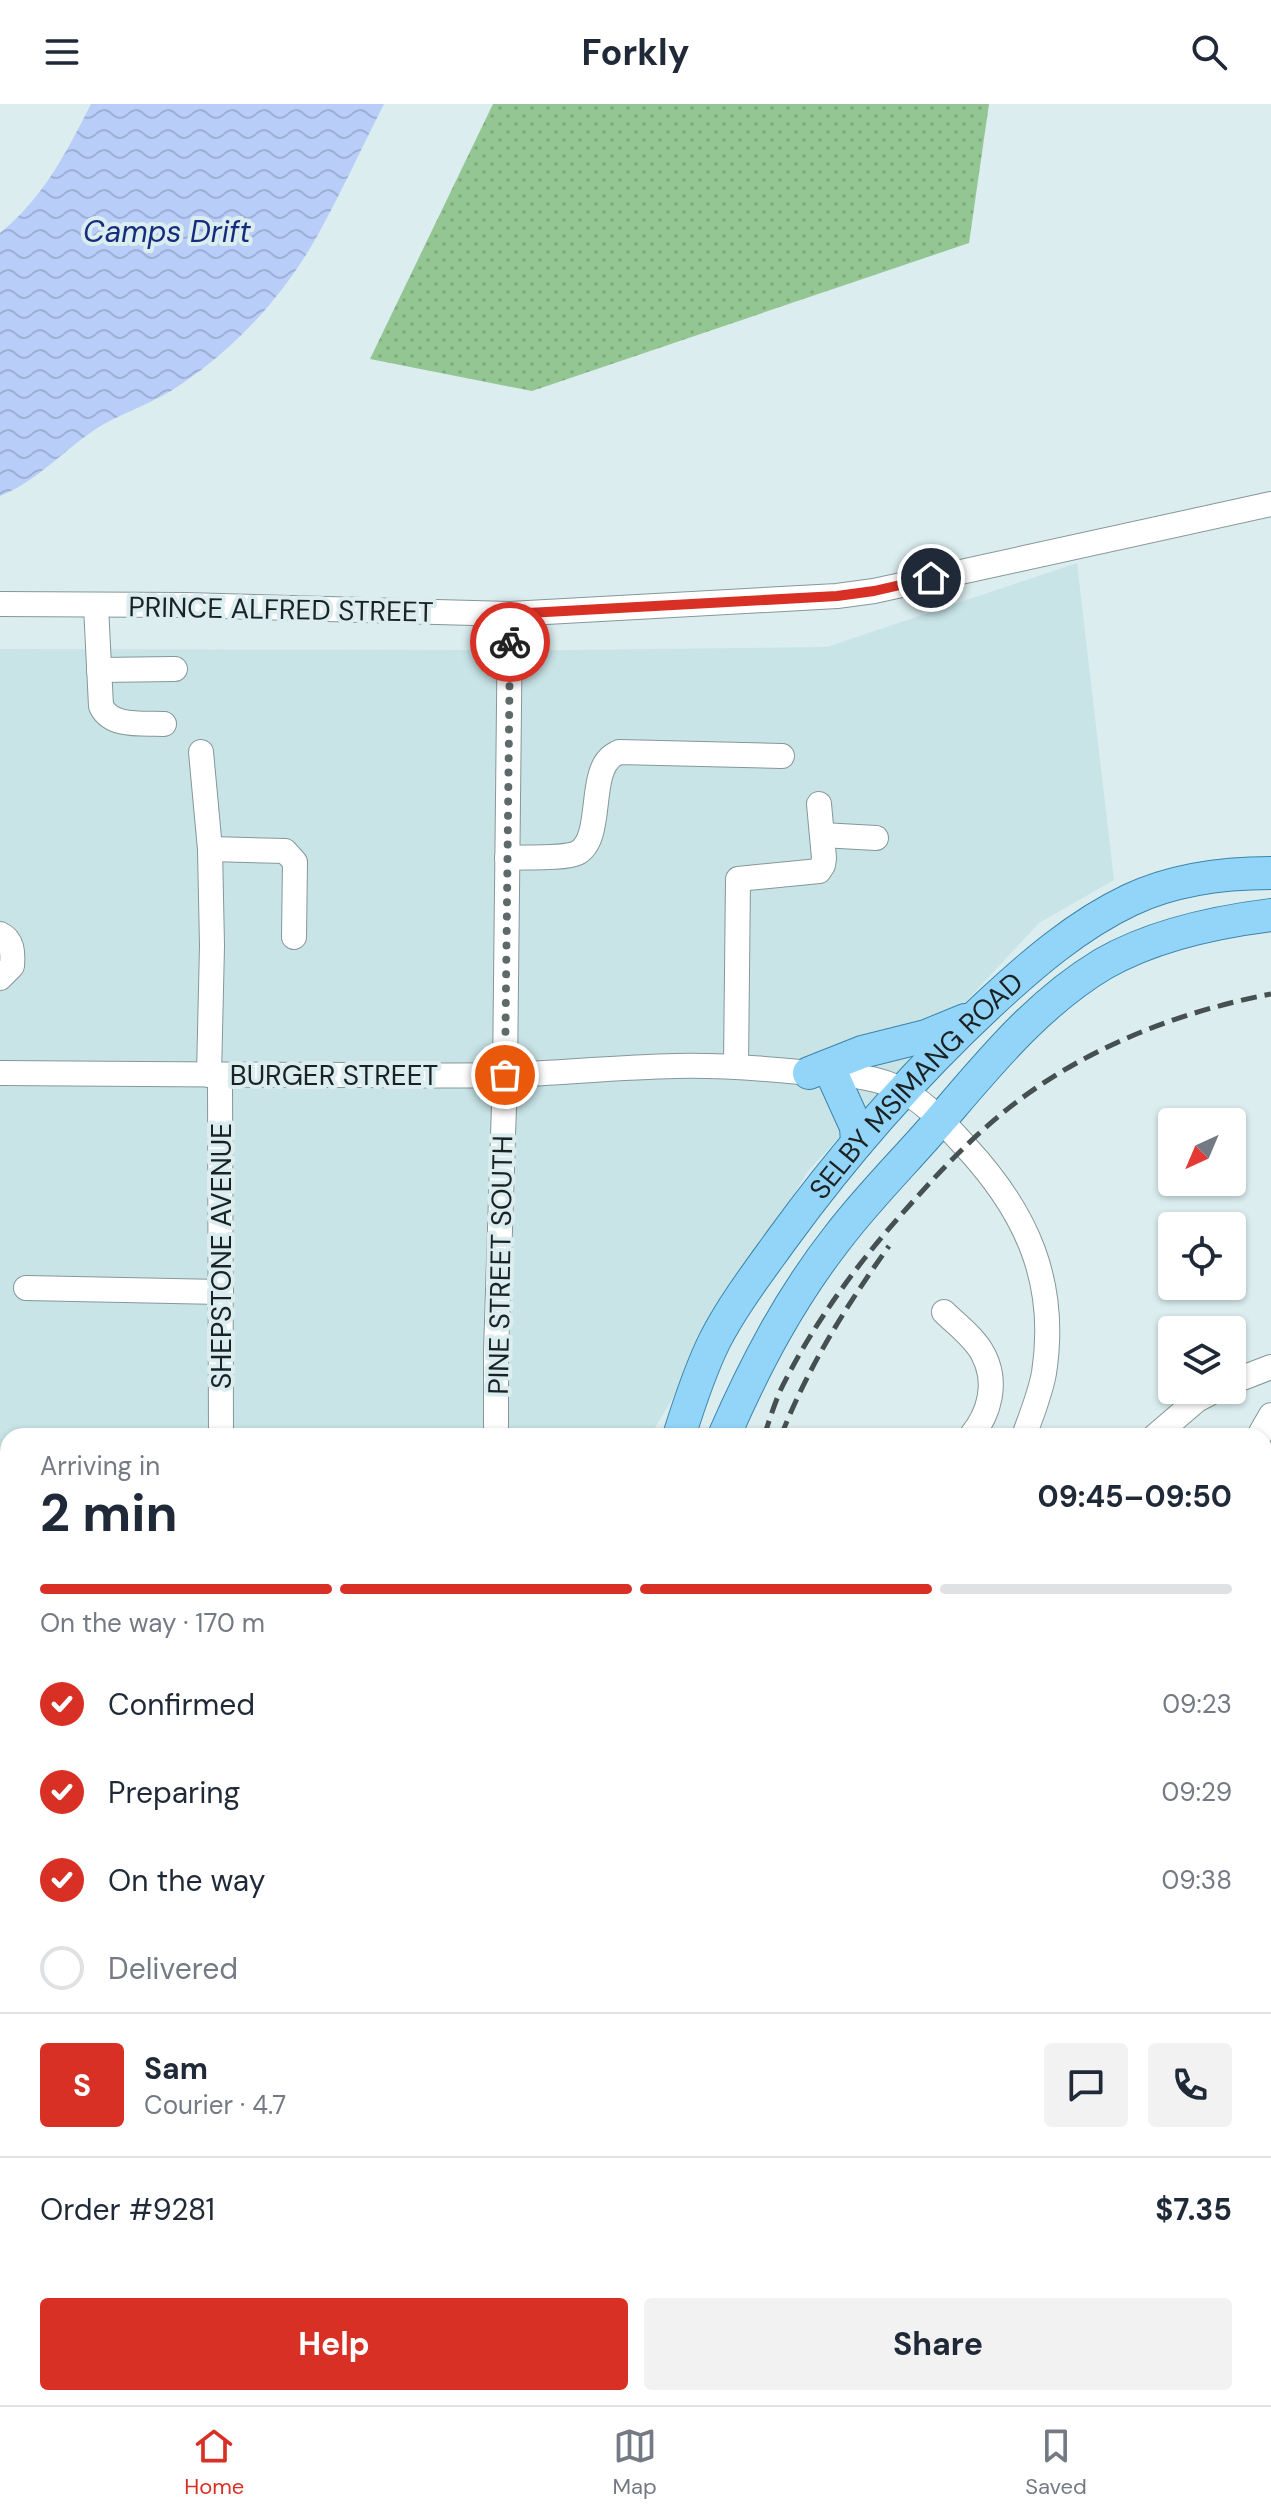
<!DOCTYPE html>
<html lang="en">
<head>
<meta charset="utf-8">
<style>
	body { margin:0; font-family:"DM Sans",sans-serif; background:#f2f2f3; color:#1f2937; height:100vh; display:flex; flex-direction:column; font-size:30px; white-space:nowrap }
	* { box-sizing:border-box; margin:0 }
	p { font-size:26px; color:#747a83 }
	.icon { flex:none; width:44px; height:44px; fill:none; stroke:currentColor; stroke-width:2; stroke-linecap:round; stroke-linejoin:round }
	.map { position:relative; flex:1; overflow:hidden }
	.drawer { position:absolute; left:0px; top:1324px; width:1272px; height:978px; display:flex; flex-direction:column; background:#fff; border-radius:24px 24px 0 0; box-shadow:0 2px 6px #0004 }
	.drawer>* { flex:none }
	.needle { width:52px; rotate:224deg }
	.buttons { position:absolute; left:1158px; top:1004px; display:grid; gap:16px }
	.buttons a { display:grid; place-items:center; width:88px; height:88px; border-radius:8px; background:#fff; box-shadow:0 2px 6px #0004; font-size:40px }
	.pin { position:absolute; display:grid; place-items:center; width:68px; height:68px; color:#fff; margin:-34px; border:4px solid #fff; border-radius:50%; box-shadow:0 2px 8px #0007 }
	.courier { position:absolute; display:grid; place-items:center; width:80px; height:80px; margin:-40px; border:6px solid #d93025; border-radius:50%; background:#fff; color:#222; box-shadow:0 2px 10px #0007 }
	.head em { font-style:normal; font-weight:700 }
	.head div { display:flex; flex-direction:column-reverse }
	.head { display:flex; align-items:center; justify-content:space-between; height:136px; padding:0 40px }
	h1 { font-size:52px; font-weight:700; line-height:60px }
	.bar { display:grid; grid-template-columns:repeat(4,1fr); gap:12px 8px; align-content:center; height:96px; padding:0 40px }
	.bar i { height:10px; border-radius:6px; background:#e0e1e3 }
	.bar .on { background:#d93025 }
	.bar p { grid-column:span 4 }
	.line { display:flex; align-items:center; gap:20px; padding:0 40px; border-top:2px solid #e0e1e3 }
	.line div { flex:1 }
	.round { display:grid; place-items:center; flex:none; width:84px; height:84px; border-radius:8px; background:#f2f2f3 }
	ol { padding:0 40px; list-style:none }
	li { display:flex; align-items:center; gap:24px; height:88px }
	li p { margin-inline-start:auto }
	li .icon { padding:8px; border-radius:50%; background:#d93025; color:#fff; stroke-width:4 }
	li:last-child { color:#747a83 }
	li i { width:44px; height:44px; border:4px solid #e0e1e3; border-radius:50% }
	.cta { display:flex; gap:16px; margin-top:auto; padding:16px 40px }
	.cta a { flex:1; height:92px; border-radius:8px; background:#d93025; color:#fff; font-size:32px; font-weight:700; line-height:92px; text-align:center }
	.cta a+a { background:#f2f2f3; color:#1f2937 }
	header { display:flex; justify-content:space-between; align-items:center; height:104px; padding:0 40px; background:#fff; font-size:36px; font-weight:700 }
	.tabs { display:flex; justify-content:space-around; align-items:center; height:112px; border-top:2px solid #e0e1e3; background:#fff; font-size:22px; color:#747a83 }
	.tabs a { display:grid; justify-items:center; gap:4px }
	.tabs .on { color:#d93025 }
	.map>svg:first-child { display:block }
	.built { fill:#c8e4e7 }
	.grass { fill:url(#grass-dots) }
	.water { fill:url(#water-waves) }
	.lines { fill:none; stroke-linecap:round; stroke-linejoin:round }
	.minor-casing { stroke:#869799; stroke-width:26 }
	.major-casing { stroke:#3a84aa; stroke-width:34 }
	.minor { stroke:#fff; stroke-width:24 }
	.major { stroke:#93d5f8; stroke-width:32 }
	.rail { stroke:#465051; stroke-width:5; stroke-dasharray:16 8; stroke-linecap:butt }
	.wall { fill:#505d59 }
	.shaded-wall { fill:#414c48 }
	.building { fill:#5d6c67; stroke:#414c48; stroke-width:2 }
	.done { stroke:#5e696a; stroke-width:8; stroke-dasharray:0 14.4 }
	.route { stroke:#d93025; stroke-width:10 }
	.labels { text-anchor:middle; stroke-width:8; stroke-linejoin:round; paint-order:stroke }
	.street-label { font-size:28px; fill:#1b2223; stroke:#dbedef }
	.water-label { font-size:30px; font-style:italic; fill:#162d7e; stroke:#dbedef }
</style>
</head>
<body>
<header><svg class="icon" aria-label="menu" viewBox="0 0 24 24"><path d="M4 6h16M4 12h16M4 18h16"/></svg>Forkly<svg class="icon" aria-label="search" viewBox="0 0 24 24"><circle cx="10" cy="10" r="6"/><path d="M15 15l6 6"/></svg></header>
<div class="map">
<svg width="1271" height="2301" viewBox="0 0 1271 2301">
	<defs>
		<pattern id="grass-dots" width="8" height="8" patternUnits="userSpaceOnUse" patternTransform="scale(2)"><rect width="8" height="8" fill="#93c692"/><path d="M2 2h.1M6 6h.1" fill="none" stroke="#7eaa7e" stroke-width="1.8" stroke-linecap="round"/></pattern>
		<pattern id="water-waves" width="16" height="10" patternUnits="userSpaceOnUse" patternTransform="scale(2)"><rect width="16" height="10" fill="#b9cdf9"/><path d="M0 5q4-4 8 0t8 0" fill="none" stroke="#9eb0d5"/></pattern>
	</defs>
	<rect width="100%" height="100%" fill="#dbedef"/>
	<g class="built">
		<path d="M1077 459 1114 776 1039 819 808 1067 650 1332H8V2294H810L815 2301H0V545L568 546 827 543Z"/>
		<path d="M1271 1869V2238L1264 2237V1870Z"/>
	</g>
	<path class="grass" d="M493 0H989L969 139 532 287 370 255Z"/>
	<path class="water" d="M91 0H384C359 48 337 99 309 146 276 200 232 246 180 281 156 298 129 306 104 320 68 341 40 376 0 392V129C44 93 66 49 91 0Z"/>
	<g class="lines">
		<g class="minor-casing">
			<g id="minor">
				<path d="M0 500 186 501 510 510 837 492 874 487 1271 400"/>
				<path d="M96 502 101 602C111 624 143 619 164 620"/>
				<path d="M99 566 175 565"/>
				<path d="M201 648 210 745 212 842 209 971"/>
				<path d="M822 731 876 734"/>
				<path d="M210 745 285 747 295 758 294 833"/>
				<path d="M507 754C523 753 565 755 577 749 603 736 589 675 609 655 612 651 616 650 619 648L782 652"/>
				<path d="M0 830C13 836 13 849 12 862L0 874"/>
				<path d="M736 962 738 775 819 767 823 761 824 754 819 700"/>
				<path d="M0 969C120 970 241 971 361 971 409 971 457 972 505 971 562 969 619 963 676 962 718 961 759 964 800 968 831 971 861 969 891 981 921 993 945 1020 966 1043 1027 1109 1058 1178 1044 1269 1040 1291 1031 1312 1024 1332"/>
				<path d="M220 972 221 1332"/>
				<path d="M26 1184 221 1188"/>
				<path d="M944 1208C957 1221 975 1234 983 1250 998 1278 990 1309 971 1332"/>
				<path d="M1232 1278 1271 1263"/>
				<path d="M496 1332V1248L505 971 510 510"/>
				<path d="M1155 1332 1197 1296 1216 1286"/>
				<path d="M1259 1332 1271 1311"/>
				<path d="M0 1412H8"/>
				<path d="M1264 1453 1271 1450"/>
				<path d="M1264 1502 1271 1499"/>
				<path d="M1264 1547 1271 1546"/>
				<path d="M2 1673 8 1785 1 1809 5 1882"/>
				<path d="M1264 2240H1271"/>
				<path d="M207 2301V2294"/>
			</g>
		</g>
		<g class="major-casing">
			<g id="major">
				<path d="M809 969 862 948 926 932 965 916"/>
				<path d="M832 970 856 1023 857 1039"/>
				<path id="s1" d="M679 1332C689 1300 700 1266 715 1236 733 1201 759 1167 782 1135 843 1051 913 971 989 900 1031 861 1077 821 1130 796 1172 776 1224 769 1271 769"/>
				<path d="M724 1332C755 1261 790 1194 838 1133 870 1091 908 1054 942 1014 991 957 1038 899 1103 860 1153 831 1215 818 1271 811"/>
				<path d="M660 2301 665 2294"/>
				<path d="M691 2301 695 2294"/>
			</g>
		</g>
		<use href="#minor" class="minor"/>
		<use href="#major" class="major"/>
		<g class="rail">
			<path d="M764 1332C770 1315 775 1297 783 1281 815 1217 860 1156 908 1103 932 1076 957 1049 984 1025 1063 953 1167 910 1271 890"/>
			<path d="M781 1332C808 1263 846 1202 889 1142"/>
			<path d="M1125 2294 1135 2301"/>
			<path d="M1150 2294 1159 2301"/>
		</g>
	</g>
	<g class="wall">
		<path d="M1271 1886V1971L1264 1959V1890Z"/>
		<path d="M1271 1984V2041L1264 2029V1988Z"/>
		<path d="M1264 2090 1271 2100V2157L1264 2145Z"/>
		<path d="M814 2294H987L994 2301H818L813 2295Z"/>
	</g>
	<g class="shaded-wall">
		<path d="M1271 2067V2077L1268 2085 1264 2087V2071Z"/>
		<path d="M1271 2108V2116L1266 2115 1264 2122V2112Z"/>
	</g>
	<g class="building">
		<path d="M1271 1886V1937L1264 1925V1890Z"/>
		<path d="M1271 1984V2007L1264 1996V1988Z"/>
		<path d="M1267 2050 1271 2056V2067L1264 2071V2052Z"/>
		<path d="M1264 2090 1271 2100V2108L1264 2112Z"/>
		<path d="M1271 2112V2123L1266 2115Z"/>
		<path d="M846 2294H987L994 2301H852Z"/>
	</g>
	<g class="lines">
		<path class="done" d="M505 971 510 538"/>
		<path class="route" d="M510 538V510L837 492 874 487 931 474"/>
	</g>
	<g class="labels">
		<g class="street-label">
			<text transform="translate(281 505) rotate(1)" y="10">PRINCE ALFRED STREET</text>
			<text x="334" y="981">BURGER STREET</text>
			<text dy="10" stroke="none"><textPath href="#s1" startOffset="428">SELBY MSIMANG ROAD</textPath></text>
			<text transform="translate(221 1152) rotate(-90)" y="10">SHEPSTONE AVENUE</text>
			<text transform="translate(500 1161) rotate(-89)" y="10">PINE STREET SOUTH</text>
		</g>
		<g class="water-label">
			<text x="167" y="138">Camps Drift</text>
		</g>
	</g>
</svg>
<div class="buttons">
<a><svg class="needle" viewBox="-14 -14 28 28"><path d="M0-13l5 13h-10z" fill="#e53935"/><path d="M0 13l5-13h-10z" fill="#747a83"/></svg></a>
<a><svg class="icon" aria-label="locate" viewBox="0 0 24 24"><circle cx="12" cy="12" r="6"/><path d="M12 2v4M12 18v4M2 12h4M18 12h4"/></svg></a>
<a><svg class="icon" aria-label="layers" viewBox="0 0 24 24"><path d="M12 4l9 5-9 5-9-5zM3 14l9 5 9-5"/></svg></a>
</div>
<div class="pin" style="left:505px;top:971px;background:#ea580c"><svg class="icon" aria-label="bag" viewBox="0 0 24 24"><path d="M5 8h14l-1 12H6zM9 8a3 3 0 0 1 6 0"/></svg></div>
<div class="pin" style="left:931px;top:474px;background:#1f2937"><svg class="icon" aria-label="home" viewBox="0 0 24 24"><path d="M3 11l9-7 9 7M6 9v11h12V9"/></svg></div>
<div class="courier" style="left:510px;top:538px"><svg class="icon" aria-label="bike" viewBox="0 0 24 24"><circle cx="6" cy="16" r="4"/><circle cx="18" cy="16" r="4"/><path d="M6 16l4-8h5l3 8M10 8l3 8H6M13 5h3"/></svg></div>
<section class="drawer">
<div class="head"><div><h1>2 min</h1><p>Arriving in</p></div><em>09:45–09:50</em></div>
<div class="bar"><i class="on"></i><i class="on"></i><i class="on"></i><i></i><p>On the way · 170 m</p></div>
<ol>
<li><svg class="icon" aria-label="check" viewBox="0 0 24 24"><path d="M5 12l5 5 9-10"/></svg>Confirmed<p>09:23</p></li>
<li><svg class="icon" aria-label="check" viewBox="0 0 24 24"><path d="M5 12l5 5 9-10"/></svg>Preparing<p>09:29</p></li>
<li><svg class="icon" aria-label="check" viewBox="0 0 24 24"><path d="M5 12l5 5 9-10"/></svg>On the way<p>09:38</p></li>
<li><i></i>Delivered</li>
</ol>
<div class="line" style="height:144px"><b class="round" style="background:#d93025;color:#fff">S</b><div><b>Sam</b><p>Courier · 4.7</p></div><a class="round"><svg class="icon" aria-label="chat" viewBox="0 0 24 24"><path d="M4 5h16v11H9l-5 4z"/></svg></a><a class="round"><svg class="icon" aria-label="phone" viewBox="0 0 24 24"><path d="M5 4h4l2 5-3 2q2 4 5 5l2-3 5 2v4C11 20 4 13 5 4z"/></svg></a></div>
<div class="line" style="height:104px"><div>Order #9281</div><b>$7.35</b></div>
<div class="cta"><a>Help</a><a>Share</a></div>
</section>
</div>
<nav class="tabs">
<a class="on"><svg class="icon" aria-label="home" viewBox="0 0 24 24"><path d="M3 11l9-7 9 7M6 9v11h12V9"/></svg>Home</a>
<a><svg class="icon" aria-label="map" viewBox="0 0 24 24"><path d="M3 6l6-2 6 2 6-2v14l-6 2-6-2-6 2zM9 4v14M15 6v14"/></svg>Map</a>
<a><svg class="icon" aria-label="saved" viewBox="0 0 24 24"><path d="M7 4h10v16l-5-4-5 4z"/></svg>Saved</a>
</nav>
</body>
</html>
